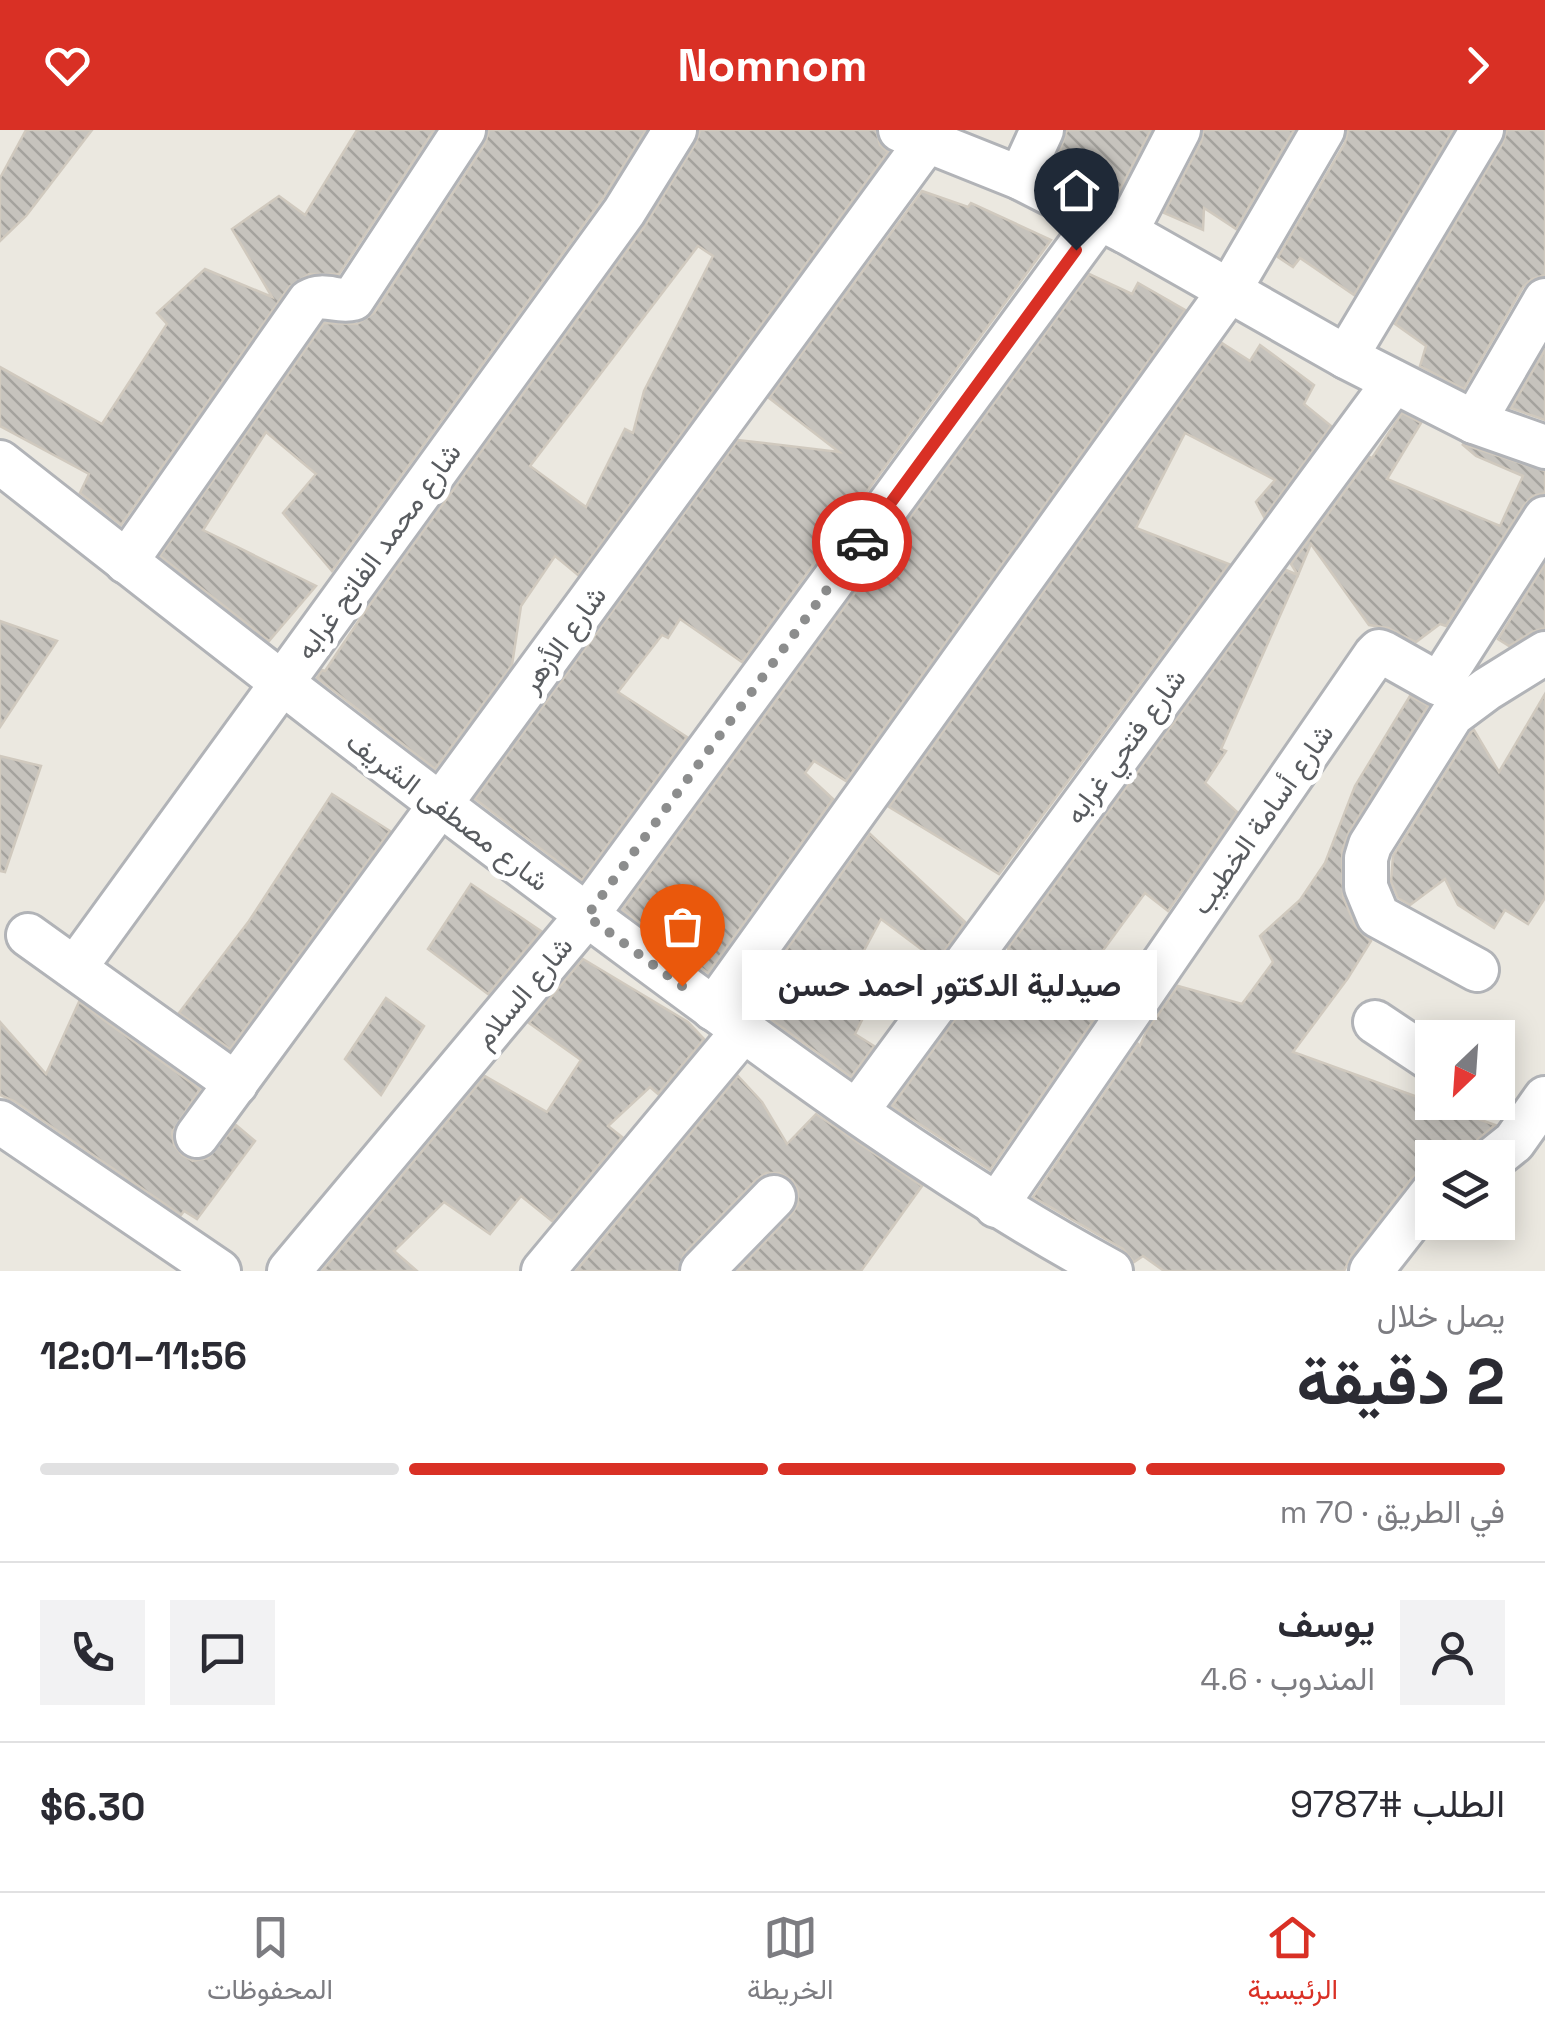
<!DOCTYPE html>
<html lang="ar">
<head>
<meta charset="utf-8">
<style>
	body { margin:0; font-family:"Space Grotesk",Vazirmatn,sans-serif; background:#f2f2f3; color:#2b2b33; direction:rtl; height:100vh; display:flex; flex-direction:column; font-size:38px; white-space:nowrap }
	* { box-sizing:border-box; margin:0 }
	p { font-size:32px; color:#7c7c81 }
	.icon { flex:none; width:55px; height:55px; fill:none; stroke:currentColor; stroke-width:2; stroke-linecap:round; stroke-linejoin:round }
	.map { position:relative; height:1141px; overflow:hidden; direction:ltr }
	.details { display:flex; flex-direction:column; background:#fff; flex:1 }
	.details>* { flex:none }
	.needle { width:65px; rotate:205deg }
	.controls { position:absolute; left:1415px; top:890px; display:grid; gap:20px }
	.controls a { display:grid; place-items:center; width:100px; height:100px; border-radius:0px; background:#fff; box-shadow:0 5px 25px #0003; font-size:50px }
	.pin { position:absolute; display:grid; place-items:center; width:85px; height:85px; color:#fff; margin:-102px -42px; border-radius:50% 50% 50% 0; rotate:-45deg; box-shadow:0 0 10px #0007 }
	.pin .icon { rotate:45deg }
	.courier { position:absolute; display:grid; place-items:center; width:100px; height:100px; margin:-50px; border:8px solid #d93025; border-radius:50%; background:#fff; color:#222; box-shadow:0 2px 12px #0007 }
	.bubble { position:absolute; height:70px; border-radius:0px; background:#fff; box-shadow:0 5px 25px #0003; font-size:32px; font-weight:700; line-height:70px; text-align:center; direction:rtl }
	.summary em { font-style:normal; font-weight:700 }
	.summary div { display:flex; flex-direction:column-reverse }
	.summary { display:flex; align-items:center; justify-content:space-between; height:170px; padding:0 40px }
	h1 { font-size:65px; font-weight:700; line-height:75px }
	.bar { display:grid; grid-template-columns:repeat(4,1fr); gap:15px 10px; align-content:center; height:120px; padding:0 40px }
	.bar i { height:12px; border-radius:8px; background:#e1e1e2 }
	.bar .on { background:#d93025 }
	.bar p { grid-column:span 4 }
	.line { display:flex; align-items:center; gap:25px; padding:0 40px; border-top:2px solid #e1e1e2 }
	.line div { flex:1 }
	.round { display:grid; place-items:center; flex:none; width:105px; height:105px; border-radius:0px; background:#f2f2f3 }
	header { display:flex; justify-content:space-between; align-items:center; height:130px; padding:0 40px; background:#d93025; color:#fff; font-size:45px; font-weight:700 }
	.tabs { display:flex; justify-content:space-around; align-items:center; height:140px; border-top:2px solid #e1e1e2; background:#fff; font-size:28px; color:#7c7c81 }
	.tabs a { display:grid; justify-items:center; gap:5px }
	.tabs .on { color:#d93025 }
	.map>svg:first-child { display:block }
	.building { fill:url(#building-back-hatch); stroke:#d0c9be; stroke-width:2.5; fill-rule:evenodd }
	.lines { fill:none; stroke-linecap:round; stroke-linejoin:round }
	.minor-casing { stroke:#b1b3b7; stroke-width:48 }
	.minor { stroke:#fff; stroke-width:42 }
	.done { stroke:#8c8d8d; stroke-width:10; stroke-dasharray:0 18 }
	.route { stroke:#d93025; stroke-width:12 }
	.labels { text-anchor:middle; stroke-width:10; stroke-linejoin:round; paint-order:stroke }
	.street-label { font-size:28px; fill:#595c60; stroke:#fff }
</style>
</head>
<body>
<header><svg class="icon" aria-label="forward" viewBox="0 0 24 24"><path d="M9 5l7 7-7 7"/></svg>Nomnom<svg class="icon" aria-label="heart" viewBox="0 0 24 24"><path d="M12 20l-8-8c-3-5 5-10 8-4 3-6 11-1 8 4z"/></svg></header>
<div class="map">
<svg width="1545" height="1141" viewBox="0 0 1545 1141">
	<defs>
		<pattern id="building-back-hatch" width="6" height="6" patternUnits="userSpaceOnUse" patternTransform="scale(2.5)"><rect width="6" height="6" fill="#c6c3bd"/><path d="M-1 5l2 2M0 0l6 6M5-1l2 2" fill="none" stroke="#a4a29d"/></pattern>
	</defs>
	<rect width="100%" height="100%" fill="#ebe8e0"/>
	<g class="building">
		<path d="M26 0H92L26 86 0 111V48Z"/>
		<path d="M357 0H434L339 144H309L289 157 121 395 80 363 89 344 0 296V237L102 294 167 194 157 183 205 139 272 167 232 99 279 66 305 85Z"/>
		<path d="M489 0H646L603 68 332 441 283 383 316 344 266 302 203 400 316 456 269 511 160 426 324 193 357 194 374 183 485 14Z"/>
		<path d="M700 0H876L880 15 888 22 578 445 555 426 521 476 512 535 435 639 317 548 322 540 325 541 366 480 644 97 696 13ZM698 116 713 126 644 261 633 303 625 299 586 377 530 336Z"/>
		<path d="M1067 0H1151L1118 63 1090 50 1097 39 1060 20Z"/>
		<path d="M1204 0H1294L1236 99 1204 78 1203 100 1164 83 1201 12Z"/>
		<path d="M1348 0H1453L1354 165 1300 128 1293 137 1278 127 1345 13Z"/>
		<path d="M1507 0H1545V145L1532 149 1523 157 1464 259 1420 236 1426 216 1395 194 1503 13Z"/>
		<path d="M922 61 968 77 971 73 1051 110 742 532 680 489 668 508 662 505 618 562 687 607 582 750 475 669 738 310 839 322 769 268Z"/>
		<path d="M1089 144 1132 164 1138 153 1185 180 846 651 814 631 805 643 833 669 708 843 622 780Z"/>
		<path d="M1222 213 1250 231 1260 215 1314 255 1304 274 1331 296 1264 387 1256 372 1275 350 1185 303 1136 398 1229 434 999 744 889 677Z"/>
		<path d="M1545 220V290L1511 278Z"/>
		<path d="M1402 283 1421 293 1387 349 1500 396 1523 346 1476 326 1462 314 1545 341V363L1533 366 1524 375 1446 496 1440 494 1416 512 1388 498 1369 495 1311 414 1298 445 1291 434 1370 327 1372 328Z"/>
		<path d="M1545 434V498L1532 502 1509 516 1498 509Z"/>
		<path d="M1286 440 1298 445 1221 619 1226 621 1205 653 1237 682 1168 781 1145 763 1096 830 1111 837 1088 888 1093 891 990 1040 892 976 979 857 1024 883 1008 818Z"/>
		<path d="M0 491 57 511 0 597Z"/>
		<path d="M1545 564V768L1528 794 1505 780 1494 798 1458 775 1445 749 1410 775 1398 768 1391 752 1393 726 1471 602 1474 600 1499 642Z"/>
		<path d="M1410 566 1428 576 1349 702 1342 721 1343 767 1356 797 1371 811 1348 848 1293 922 1495 995 1478 1009 1470 1028H1432V1038L1422 1040 1412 1048 1351 1126 1344 1141H1164L1143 1126 1134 1132 1123 1119 1033 1067 1138 914 1140 916 1146 902 1178 856 1242 874 1273 832 1260 806 1300 770 1325 733 1355 656Z"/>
		<path d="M0 626 41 636 5 742 0 741Z"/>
		<path d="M332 664 390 701 230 919 179 883 249 791Z"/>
		<path d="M870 704 965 792 937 831 881 789 853 841 878 858 855 904 874 916 851 947 748 873Z"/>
		<path d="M471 754 541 801 488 864 428 819Z"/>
		<path d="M583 829 688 892 704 909 658 964 650 957 608 996 622 1007 552 1091 521 1066 490 1104 444 1072 394 1121 417 1141H322L485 946 547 982 581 930 529 893Z"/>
		<path d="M386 868 424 896 381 965 345 929Z"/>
		<path d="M79 872 200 959 172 1002 174 1015 182 1025 193 1031 208 1028 236 995 255 1011 197 1089 184 1081 181 1085 14 971 0 965V892L46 944Z"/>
		<path d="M738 946 762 972 787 1014 816 984 922 1056 861 1141H737L792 1084 798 1074V1061L792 1050 779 1043H766L756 1050 684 1124 678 1141H576Z"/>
	</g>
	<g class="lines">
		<g class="minor-casing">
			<g id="minor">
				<path d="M900 0 1020 48 1126 102 1346 227 1474 292 1545 317"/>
				<path d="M1020 48 1042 0"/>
				<path d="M1126 102 1179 0"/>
				<path d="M1346 227 1482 0"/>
				<path d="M1474 292 1545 170"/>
				<path d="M0 332C212 499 424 665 641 825 792 937 945 1051 1111 1141"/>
				<path d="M126 432 309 171C324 162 337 173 353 169L464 0"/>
				<path d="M28 805 236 954"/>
				<path d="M75 838 624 82 675 0"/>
				<path d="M1477 840 1378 786 1366 757V728L1370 715 1452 585 1487 559 1545 523"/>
				<path d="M713 879 1229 161 1323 0"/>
				<path d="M1375 892 1432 930"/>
				<path d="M857 981 1394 252"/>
				<path d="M0 992 219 1141"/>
				<path d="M197 1006 927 11"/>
				<path d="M1494 1028 1514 1012 1545 968"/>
				<path d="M996 1076 1375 525 1379 521 1384 523 1439 554 1545 388"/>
				<path d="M289 1141 587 785 1099 89"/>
				<path d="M543 1141 744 900"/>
				<path d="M702 1141 774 1067"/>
				<path d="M1371 1141 1432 1063"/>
			</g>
		</g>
		<use href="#minor" class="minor"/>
	</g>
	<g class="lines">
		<path class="done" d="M682 856 587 786 862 412"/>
		<path class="route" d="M862 412 1076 120"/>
	</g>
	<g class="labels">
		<g class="street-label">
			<text transform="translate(378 421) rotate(-54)" y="10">شارع محمد الفاتح غرابه</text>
			<text transform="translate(563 509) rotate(-54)" y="10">شارع الأزهر</text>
			<text transform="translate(1125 616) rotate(-54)" y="10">شارع فتحي غرابه</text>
			<text transform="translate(448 681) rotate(37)" y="10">شارع مصطفى الشريف</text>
			<text transform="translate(1262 689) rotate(-55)" y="10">شارع أسامة الخطيب</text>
			<text transform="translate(523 862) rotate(-50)" y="10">شارع السلام</text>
		</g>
	</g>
</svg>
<div class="controls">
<a><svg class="needle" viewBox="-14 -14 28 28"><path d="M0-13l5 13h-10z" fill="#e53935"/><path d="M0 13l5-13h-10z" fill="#7c7c81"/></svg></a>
<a><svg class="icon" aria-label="layers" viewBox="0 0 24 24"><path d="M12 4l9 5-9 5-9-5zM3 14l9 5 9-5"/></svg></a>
</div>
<div class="pin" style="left:682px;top:856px;background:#ea580c"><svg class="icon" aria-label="bag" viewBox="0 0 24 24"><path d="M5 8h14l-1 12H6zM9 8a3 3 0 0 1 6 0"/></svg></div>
<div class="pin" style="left:1076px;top:120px;background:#1f2937"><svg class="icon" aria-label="home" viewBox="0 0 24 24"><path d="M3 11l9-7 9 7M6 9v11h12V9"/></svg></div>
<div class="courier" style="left:862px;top:412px"><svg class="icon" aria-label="car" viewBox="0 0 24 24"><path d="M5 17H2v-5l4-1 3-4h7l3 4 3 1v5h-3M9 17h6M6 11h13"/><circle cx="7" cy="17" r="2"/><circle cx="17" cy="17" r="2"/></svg></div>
<div class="bubble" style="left:742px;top:820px;width:415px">صيدلية الدكتور احمد حسن</div>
</div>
<section class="details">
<div class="summary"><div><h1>2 دقيقة</h1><p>يصل خلال</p></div><em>11:56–12:01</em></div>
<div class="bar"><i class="on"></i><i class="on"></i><i class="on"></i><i></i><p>في الطريق · 70 m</p></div>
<div class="line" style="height:180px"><a class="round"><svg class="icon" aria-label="person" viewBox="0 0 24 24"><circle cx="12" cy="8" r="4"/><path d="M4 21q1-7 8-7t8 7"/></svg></a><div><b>يوسف</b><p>المندوب · 4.6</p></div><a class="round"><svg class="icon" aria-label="chat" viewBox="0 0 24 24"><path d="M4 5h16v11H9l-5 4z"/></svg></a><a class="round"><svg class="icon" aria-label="phone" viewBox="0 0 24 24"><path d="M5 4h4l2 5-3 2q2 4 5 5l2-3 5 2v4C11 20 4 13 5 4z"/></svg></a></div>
<div class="line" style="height:130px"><div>الطلب #9787</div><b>$6.30</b></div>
</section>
<nav class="tabs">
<a class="on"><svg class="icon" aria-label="home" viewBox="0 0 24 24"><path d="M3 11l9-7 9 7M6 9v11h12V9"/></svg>الرئيسية</a>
<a><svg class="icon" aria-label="map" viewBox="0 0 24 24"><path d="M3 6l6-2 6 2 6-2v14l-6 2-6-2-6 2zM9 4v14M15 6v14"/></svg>الخريطة</a>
<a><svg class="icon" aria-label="saved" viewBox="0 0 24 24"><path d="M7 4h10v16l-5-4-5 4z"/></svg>المحفوظات</a>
</nav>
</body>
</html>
